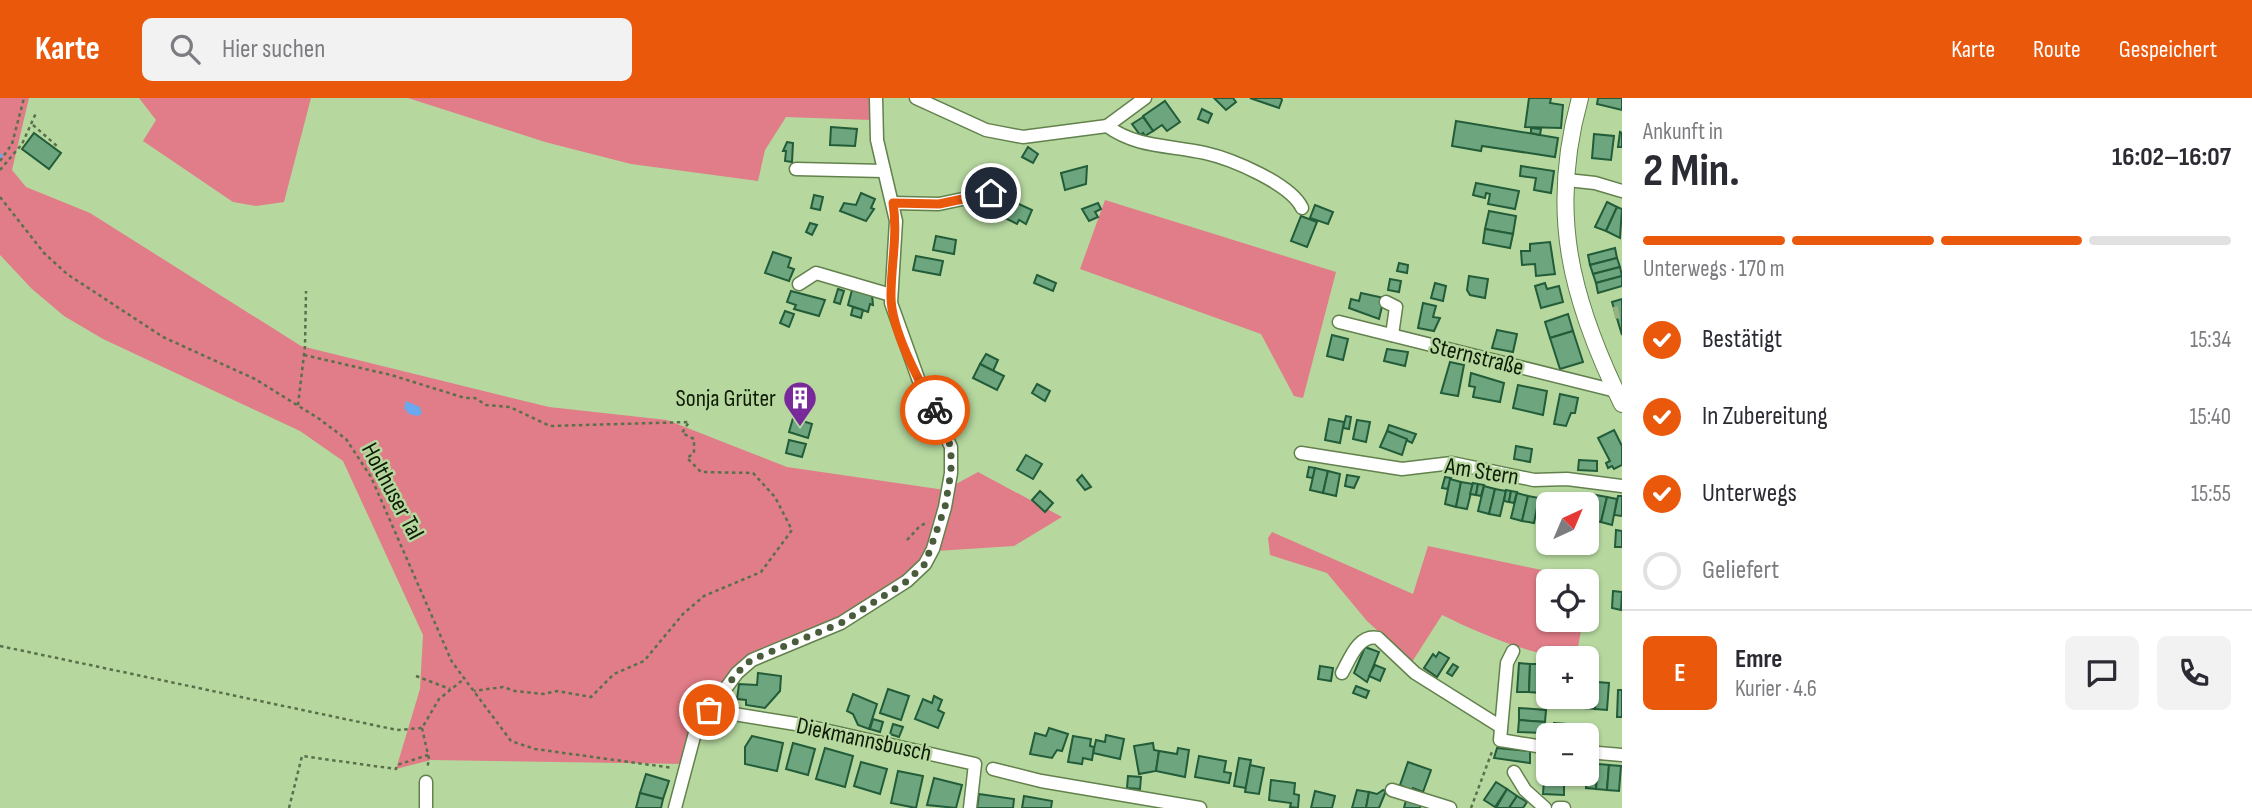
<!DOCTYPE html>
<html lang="de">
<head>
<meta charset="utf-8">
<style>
	body { margin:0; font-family:"Sofia Sans Condensed",sans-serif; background:#f2f2f3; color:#2b2b33; height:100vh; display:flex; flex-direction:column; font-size:26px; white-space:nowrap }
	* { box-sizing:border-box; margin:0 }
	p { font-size:23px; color:#7c7c81 }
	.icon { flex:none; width:38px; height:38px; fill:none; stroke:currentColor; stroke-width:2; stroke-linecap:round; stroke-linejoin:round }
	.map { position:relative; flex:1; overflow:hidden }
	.panel { display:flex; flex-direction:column; background:#fff; width:630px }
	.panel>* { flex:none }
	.needle { width:46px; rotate:44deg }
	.fabs { position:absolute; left:1536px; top:394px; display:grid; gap:14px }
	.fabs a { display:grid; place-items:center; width:63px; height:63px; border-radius:10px; background:#fff; box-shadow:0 2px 5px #0004; font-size:35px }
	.pin { position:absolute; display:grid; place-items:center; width:60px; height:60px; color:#fff; margin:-30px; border:4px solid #fff; border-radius:50%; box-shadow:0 2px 7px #0007 }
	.courier { position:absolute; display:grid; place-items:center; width:70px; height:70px; margin:-35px; border:5px solid #ea580c; border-radius:50%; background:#fff; color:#222; box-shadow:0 2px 9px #0007 }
	.head em { font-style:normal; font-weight:700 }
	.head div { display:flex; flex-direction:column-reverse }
	.head { display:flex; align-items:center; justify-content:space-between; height:119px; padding:0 21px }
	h1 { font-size:46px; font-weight:700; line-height:52px }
	.bar { display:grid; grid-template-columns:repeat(4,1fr); gap:10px 7px; align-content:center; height:84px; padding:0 21px }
	.bar i { height:9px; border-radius:5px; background:#e1e1e2 }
	.bar .active { background:#ea580c }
	.bar p { grid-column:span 4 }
	.line { display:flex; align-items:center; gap:18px; padding:0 21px; border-top:2px solid #e1e1e2 }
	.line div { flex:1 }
	.round { display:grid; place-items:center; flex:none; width:74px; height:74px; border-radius:10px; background:#f2f2f3 }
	ol { padding:0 21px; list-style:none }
	li { display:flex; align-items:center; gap:21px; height:77px }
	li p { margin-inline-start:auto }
	li .icon { padding:7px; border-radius:50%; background:#ea580c; color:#fff; stroke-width:4 }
	li:last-child { color:#7c7c81 }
	li i { width:38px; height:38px; border:4px solid #e1e1e2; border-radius:50% }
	header { display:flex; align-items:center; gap:42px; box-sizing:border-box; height:98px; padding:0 35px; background:#ea580c; color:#fff }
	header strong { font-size:33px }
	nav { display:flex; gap:38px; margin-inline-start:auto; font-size:24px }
	.search { width:490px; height:63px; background:#f2f2f3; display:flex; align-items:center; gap:18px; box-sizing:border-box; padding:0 24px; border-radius:10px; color:#7c7c81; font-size:26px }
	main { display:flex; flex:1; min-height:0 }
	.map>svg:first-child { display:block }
	.green { fill:#e07d88 }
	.water { fill:#6ca8ee }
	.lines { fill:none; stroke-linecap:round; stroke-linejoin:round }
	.stream { stroke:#6ca8ee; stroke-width:3.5 }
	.building { fill:#6ca57e; stroke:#225c38; stroke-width:2 }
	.minor-tunnel { stroke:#95b280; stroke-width:12; stroke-dasharray:12 6; stroke-linecap:butt }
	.minor-casing { stroke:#62814c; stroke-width:15 }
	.major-casing { stroke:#62814c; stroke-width:18 }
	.path { stroke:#5a704b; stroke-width:2.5; stroke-dasharray:3.5 3.5; stroke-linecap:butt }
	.minor { stroke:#fff; stroke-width:12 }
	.major { stroke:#fff; stroke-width:16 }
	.done { stroke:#495d3c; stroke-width:7; stroke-dasharray:0 12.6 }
	.route { stroke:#ea580c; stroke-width:9 }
	.labels { text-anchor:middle; stroke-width:5; stroke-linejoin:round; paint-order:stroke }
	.street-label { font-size:24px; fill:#0f1b06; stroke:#b6d89f }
	.poi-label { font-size:24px; fill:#0f1b06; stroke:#b6d89f; text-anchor:end }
</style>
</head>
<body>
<header>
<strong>Karte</strong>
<div class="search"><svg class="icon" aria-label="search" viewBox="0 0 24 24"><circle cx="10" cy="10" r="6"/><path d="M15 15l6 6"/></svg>Hier suchen</div>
<nav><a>Karte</a><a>Route</a><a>Gespeichert</a></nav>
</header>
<main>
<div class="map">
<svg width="1622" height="710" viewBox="0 0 1622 710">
	<rect width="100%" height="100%" fill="#b6d89f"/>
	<g class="green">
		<path d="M0 0H29L12 72 26 89 90 115 301 248 549 309 667 322 787 369 945 392 978 374 1062 419 1014 448 936 453 903 482 840 524 751 561 695 630 686 666 431 662 396 671 420 591 423 537 343 363 300 333 103 241 64 218 32 191 0 157Z"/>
		<path d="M139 0H311L284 104 256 108 233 104 143 43 156 22Z"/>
		<path d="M408 0H872L871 22 786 19 765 52 758 83 631 66 545 44Z"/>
		<path d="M1105 102 1336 174 1303 300 1294 298 1261 236 1080 171Z"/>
		<path d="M1272 434 1413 496 1428 448 1589 482 1587 495V483H1549V522H1583L1576 560C1535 560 1479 535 1442 517L1412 564 1367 523 1327 475 1270 457 1268 440Z"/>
	</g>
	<path class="water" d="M406 303 420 309 422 316 417 318 409 316 404 310Z"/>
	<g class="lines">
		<path class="stream" d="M0 57 1 58"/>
	</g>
	<g class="building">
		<path d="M1214 0H1233L1236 4 1226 12Z"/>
		<path d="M1250 0H1281L1282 2 1279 10Z"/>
		<path d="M1529 0H1551L1550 5 1563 7 1561 30 1525 29Z"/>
		<path d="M1598 0H1622V12L1597 6Z"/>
		<path d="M1165 3 1180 24 1167 33 1162 27 1153 33 1143 18Z"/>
		<path d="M1202 11 1212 16 1208 25 1198 21Z"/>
		<path d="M1143 19 1153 33 1145 38 1143 35 1140 37 1132 26Z"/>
		<path d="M1456 23 1558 40 1555 59 1482 48 1481 53 1452 48Z"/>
		<path d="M831 29 857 31 855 48 830 47Z"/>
		<path d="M1531 30 1541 31 1540 37 1531 35Z"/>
		<path d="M1620 34 1622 35V49H1618Z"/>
		<path d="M34 35 61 55 49 71 22 51Z"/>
		<path d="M1594 36 1614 38 1611 62 1592 60Z"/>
		<path d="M787 44 793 45 792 64 785 63 786 53H783Z"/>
		<path d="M1028 49 1038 56 1033 65 1022 59Z"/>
		<path d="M1087 68 1086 86 1065 92 1061 75Z"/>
		<path d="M1521 68 1554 73 1551 95 1534 92 1536 80 1520 78Z"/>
		<path d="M1476 85 1519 93 1515 111 1488 106 1490 96 1486 95 1485 100 1473 97Z"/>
		<path d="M861 95 875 101 871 110 874 111 866 123 840 113 844 105 856 107Z"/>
		<path d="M814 97 823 99 820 112 811 110Z"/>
		<path d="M1002 98 1032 112 1026 126 1019 122 1017 126 995 115Z"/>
		<path d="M1607 104 1617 109 1606 133 1595 129Z"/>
		<path d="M1098 105 1101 111 1095 114 1098 119 1089 123 1082 111Z"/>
		<path d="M1315 107 1333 114 1328 126 1310 120Z"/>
		<path d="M1617 109 1622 111 1620 140 1606 133Z"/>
		<path d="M1489 113 1516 118 1513 136 1485 131Z"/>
		<path d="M1301 118 1317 124 1307 149 1291 143Z"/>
		<path d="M810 125 817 127 812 137 806 134Z"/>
		<path d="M1485 131 1513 136 1510 150 1483 145Z"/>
		<path d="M936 138 956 142 954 156 933 152Z"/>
		<path d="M1550 144 1555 176 1536 178 1535 166 1522 167 1521 153H1530V146Z"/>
		<path d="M1615 150 1617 160 1590 167 1588 157Z"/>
		<path d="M773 154 791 160 788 169 794 171 789 183 765 175Z"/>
		<path d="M916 158 943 163 940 177 913 172Z"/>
		<path d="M1617 160 1620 169 1593 176 1590 167Z"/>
		<path d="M1399 165 1408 167 1407 175 1397 173Z"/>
		<path d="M1620 169 1622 178 1596 185 1593 176Z"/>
		<path d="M1037 177 1056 185 1053 193 1034 185Z"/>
		<path d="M1469 178 1488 181 1485 200 1470 197 1467 192Z"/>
		<path d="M1622 178V188L1598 195 1596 185Z"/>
		<path d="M1390 181 1401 183 1399 194 1388 192Z"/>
		<path d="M1435 185 1446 188 1443 203 1431 200Z"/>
		<path d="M1545 185 1547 191 1559 188 1563 204 1541 210 1535 188Z"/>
		<path d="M838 191 844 193 840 206 834 204Z"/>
		<path d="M852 192 872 197 873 207 870 206 868 214 848 207Z"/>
		<path d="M791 193 825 202 819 218 794 211 796 207 787 204Z"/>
		<path d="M1361 195 1384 200 1379 221 1349 210 1351 201 1359 203Z"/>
		<path d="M1622 201V237L1612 204Z"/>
		<path d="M1423 205 1436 208 1433 219 1440 220 1434 233 1418 230Z"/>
		<path d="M853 209 863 212 861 220 851 217Z"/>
		<path d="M785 213 794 216 789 229 780 225Z"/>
		<path d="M1568 216 1573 233 1550 240 1545 224Z"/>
		<path d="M1497 232 1517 236 1513 254 1492 250Z"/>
		<path d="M1573 233 1583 264 1560 271 1550 240Z"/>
		<path d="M1332 237 1348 241 1343 262 1327 258Z"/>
		<path d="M1387 251 1408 254 1405 268 1384 263Z"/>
		<path d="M986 256 998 262 993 273 980 266Z"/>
		<path d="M1450 264 1464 267 1458 298 1441 295Z"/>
		<path d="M980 266 1004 278 997 292 973 280Z"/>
		<path d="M1471 275 1504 285 1500 304 1473 299 1475 289 1469 288Z"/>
		<path d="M1037 286 1050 293 1045 303 1032 295Z"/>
		<path d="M1518 287 1547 293 1543 317 1513 310Z"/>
		<path d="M1560 296 1578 300 1575 315H1571L1566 328 1554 326Z"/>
		<path d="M1346 318 1351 319 1349 331 1343 330Z"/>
		<path d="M793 320 812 326 808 340 789 334Z"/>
		<path d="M1329 321 1344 324 1340 345 1325 342Z"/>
		<path d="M1357 322 1370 324 1366 344 1353 341Z"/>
		<path d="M1389 327 1416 336 1412 345 1387 333Z"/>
		<path d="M1614 332 1622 348V367L1614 371 1612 368 1608 370 1606 365 1610 363 1598 340Z"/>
		<path d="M1387 333 1407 341 1402 357 1380 349Z"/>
		<path d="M789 342 806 346 802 359 786 355Z"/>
		<path d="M1516 348 1532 351 1530 364 1514 361Z"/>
		<path d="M1026 357 1042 366 1033 381 1017 372Z"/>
		<path d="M1579 362 1597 363V373L1578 372Z"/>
		<path d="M1309 369 1315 370 1313 380 1307 379Z"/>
		<path d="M1315 370 1328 373 1323 395 1310 392Z"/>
		<path d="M1328 373 1340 376 1336 398 1323 395Z"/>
		<path d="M1082 377 1091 389 1085 392 1077 382Z"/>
		<path d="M1347 377 1359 379 1354 390 1345 388Z"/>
		<path d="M1445 379 1451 380 1448 391 1442 390Z"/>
		<path d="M1450 381 1461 384 1456 409 1445 406Z"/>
		<path d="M1461 384 1473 386 1467 411 1456 409Z"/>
		<path d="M1473 385 1478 386 1476 397 1470 396Z"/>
		<path d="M1478 386 1484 387 1481 398 1476 397Z"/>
		<path d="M1484 388 1495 391 1489 416 1478 413Z"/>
		<path d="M1495 391 1506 393 1500 418 1489 416Z"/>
		<path d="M1506 392 1511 393 1509 404 1504 403Z"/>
		<path d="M1040 393 1053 405 1045 414 1032 402Z"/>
		<path d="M1511 393 1517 394 1514 405 1509 404Z"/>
		<path d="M1517 395 1528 398 1522 423 1511 420Z"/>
		<circle cx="1578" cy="401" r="6"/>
		<path d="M1596 397 1607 399 1601 424 1591 422Z"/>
		<path d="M1528 398 1539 400 1534 425 1522 423Z"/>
		<path d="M1585 398 1595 400 1590 425 1587 424V406H1583Z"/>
		<path d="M1618 398H1622V418L1614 417Z"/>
		<path d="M1539 399 1545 400 1542 411 1537 410Z"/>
		<path d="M1607 399 1617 401 1612 427 1601 424Z"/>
		<path d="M1616 432 1622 433V449H1615Z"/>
		<path d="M1613 493 1622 494 1621 512 1612 510Z"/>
		<path d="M1365 549 1379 554 1367 584 1354 575Z"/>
		<path d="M1439 554 1449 560 1437 579 1424 570 1433 556 1436 559Z"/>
		<path d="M1519 565 1530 566 1529 594H1517Z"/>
		<path d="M1453 566 1458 569 1452 578 1447 575Z"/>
		<path d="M1530 566H1542L1541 595 1529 594Z"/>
		<path d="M1375 567 1385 571 1380 583 1369 578Z"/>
		<path d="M1320 568 1333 570 1331 583 1318 581Z"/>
		<path d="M758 575 781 578 780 593 765 610 746 607V602L737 601 739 586 757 587Z"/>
		<path d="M1587 583 1597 584 1595 611 1584 610Z"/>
		<path d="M1597 584 1609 585 1607 612 1595 611Z"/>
		<path d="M1356 588 1369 593 1366 600 1353 595Z"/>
		<path d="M888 591 909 598 901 622 880 615Z"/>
		<path d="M1618 592H1622V619H1617Z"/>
		<path d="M853 596 877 606 869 631 858 627 853 616 847 613Z"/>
		<path d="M934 598 942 602 938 612 944 615 938 630 915 621 923 601 932 605Z"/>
		<path d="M1551 598H1563V603L1551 602Z"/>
		<path d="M1563 598H1574V604L1563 603Z"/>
		<path d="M1519 610 1546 612 1545 624 1519 622Z"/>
		<path d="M873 621 883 624 880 634 870 631Z"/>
		<path d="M1519 622 1545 624 1544 635 1518 634Z"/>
		<path d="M1554 625 1580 627V637L1553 636Z"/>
		<path d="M893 626 903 629 899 639 890 636Z"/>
		<path d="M1049 630 1068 636 1062 653 1057 652 1052 660 1030 656 1035 635 1046 638Z"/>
		<path d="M1106 637 1124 641 1120 661 1093 655 1096 642 1105 644Z"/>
		<path d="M752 638 783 645 777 673 745 666V649Z"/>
		<path d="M1073 638 1091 641 1090 648 1094 649 1092 662 1083 660 1082 666 1068 664Z"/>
		<path d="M793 645 815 651 808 677 786 671Z"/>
		<path d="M1153 645 1154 652 1159 653 1156 673 1139 676 1134 648Z"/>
		<path d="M825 650 853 658 845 689 816 681Z"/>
		<path d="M1178 650 1189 652 1185 679 1156 673 1159 653 1177 656Z"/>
		<path d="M1497 650 1530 653V665L1494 660Z"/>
		<path d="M1199 658 1226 663 1224 674 1231 675 1229 685 1195 679Z"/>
		<path d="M1545 659H1549V671H1544Z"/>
		<path d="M1239 660 1251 662 1246 690 1234 688Z"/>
		<path d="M861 664 887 671 880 696 854 688Z"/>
		<path d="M1408 664 1431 672 1423 694 1413 690 1411 697 1402 693 1404 689 1400 687Z"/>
		<path d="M1588 665 1598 666 1596 691 1586 690Z"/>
		<path d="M1598 666 1609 667 1607 692 1596 691Z"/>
		<path d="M1250 667 1264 670 1259 696 1245 694Z"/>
		<path d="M1609 667 1621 668 1619 693 1607 692Z"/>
		<path d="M1544 671H1549V676H1565L1564 684 1544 682Z"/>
		<path d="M898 673 923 678 916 710 891 705Z"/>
		<path d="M646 676 669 683 663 701 640 695Z"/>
		<path d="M1128 678 1141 679 1140 691 1127 690Z"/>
		<path d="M934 680 962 687 956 710 927 707Z"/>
		<path d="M1271 682 1295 685 1294 696 1299 697 1298 710 1290 709 1291 705 1269 702Z"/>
		<path d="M1544 682 1564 684V697L1543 696Z"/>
		<path d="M1496 684 1507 691 1495 709 1484 702Z"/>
		<path d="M1507 691 1517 698 1509 710H1496Z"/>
		<path d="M1357 692 1369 694 1366 710H1352Z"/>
		<path d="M1383 692 1386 693 1379 710H1366L1369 694 1377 696Z"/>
		<path d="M1315 693 1335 698 1332 710H1311Z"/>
		<path d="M640 695 663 701 661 710H636Z"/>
		<path d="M979 696 1014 701 1013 710H977Z"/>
		<path d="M1024 698 1052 703 1051 710H1022Z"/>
		<path d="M1517 698 1527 704 1523 710H1509Z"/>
		<path d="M1406 702 1421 705 1420 710H1404Z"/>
	</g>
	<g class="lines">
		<path class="minor-tunnel" d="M1614 215 1619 214"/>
		<g class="minor-casing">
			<g id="minor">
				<path d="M916 0 986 32 1023 39 1107 28 1145 0"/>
				<path d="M1107 28C1137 50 1170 47 1205 55 1232 61 1291 86 1302 110"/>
				<path d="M796 71 884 73"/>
				<path d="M1567 82 1595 85 1622 93"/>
				<path d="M893 105 939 106 991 95"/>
				<path d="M799 186 816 175 891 197"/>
				<path d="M1386 204 1396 209 1392 237"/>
				<path d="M1339 224 1616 293"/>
				<path d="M1301 355 1402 371 1452 365 1534 382 1567 381 1622 388"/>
				<path d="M1513 553 1507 565 1500 642 1549 650"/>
				<path d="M1342 575C1350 561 1358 536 1378 540L1415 575 1501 629"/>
				<path d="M709 612 802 627 975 666 970 710"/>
				<path d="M1587 654 1622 657"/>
				<path d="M993 671 1041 683 1200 710"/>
				<path d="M1514 674 1525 692 1545 710"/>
				<path d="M426 684V710"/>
				<path d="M1392 692 1450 710"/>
				<path d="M675 710 696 631 737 575 752 562 841 525 907 483 925 466 933 451 945 409 951 375V349L919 283 891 205 896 123 877 42 876 0"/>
				<path d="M1558 710H1564"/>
			</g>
		</g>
		<g class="major-casing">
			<path id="major" d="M1580 0C1548 115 1571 202 1622 306"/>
		</g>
		<g class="path">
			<path d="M33 27 58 49"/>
			<path d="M0 63 12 46 24 0"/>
			<path d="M0 72 22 46 36 15"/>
			<path d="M0 99 44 155 67 176 163 239 255 281 318 320 346 341 371 379 452 564 511 643 535 651 673 670"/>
			<path d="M304 257 391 277 465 300H475L486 307 510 309 550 328 689 324 682 335 694 341V355L687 360 701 374 753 375 775 399 792 432 761 474 704 498 683 516 644 563 614 576 591 599 557 593 543 596 515 593 503 589 474 593"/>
			<path d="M298 307 305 248 306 193"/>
			<path d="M907 442 920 428 928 424"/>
			<path d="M0 548 397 632 422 630 439 601 464 581"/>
			<path d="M416 578 450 591"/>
			<path d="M422 630 429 661 427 671"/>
			<path d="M289 710 302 658 396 671 397 667 428 657"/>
			<path d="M1471 710 1493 651"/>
		</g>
		<use href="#minor" class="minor"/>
		<use href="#major" class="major"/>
	</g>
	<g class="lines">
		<path class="done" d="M709 612 737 575 751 562 841 525 907 483 925 466 945 409 951 374V349L935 312"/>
		<path class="route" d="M935 312C919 283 890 230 891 197 891 166 898 137 893 105L939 106 991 95"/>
	</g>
	<defs>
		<g id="building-pin" transform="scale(1.75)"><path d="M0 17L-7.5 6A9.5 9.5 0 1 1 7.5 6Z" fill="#782a9b" stroke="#b6d89f"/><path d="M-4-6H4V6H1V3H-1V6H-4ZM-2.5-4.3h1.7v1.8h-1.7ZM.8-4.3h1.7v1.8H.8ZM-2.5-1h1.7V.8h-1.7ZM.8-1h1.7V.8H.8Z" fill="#fff"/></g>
	</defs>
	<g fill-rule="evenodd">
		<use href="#building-pin" x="800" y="300"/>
	</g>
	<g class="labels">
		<g class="street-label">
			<text transform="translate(1477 258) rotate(14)" y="8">Sternstraße</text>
			<text transform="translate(1482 373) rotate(9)" y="8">Am Stern</text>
			<text transform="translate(393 393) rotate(62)" y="8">Holthuser Tal</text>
			<text transform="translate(864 641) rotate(12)" y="8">Diekmannsbusch</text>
		</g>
		<g class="poi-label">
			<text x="776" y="308">Sonja Grüter</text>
		</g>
	</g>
</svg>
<div class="fabs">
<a><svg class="needle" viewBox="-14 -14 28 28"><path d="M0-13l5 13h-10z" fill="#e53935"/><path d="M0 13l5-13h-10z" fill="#7c7c81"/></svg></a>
<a><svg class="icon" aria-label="locate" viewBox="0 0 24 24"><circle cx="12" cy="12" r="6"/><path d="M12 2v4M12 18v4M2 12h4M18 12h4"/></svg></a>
<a>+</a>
<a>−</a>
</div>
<div class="pin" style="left:709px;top:612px;background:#ea580c"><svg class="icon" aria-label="bag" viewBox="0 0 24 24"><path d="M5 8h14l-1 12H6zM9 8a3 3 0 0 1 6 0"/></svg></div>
<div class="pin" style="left:991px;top:95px;background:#1f2937"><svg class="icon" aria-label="home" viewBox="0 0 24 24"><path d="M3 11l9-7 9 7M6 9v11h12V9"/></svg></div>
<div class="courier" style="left:935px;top:312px"><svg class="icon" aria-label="bike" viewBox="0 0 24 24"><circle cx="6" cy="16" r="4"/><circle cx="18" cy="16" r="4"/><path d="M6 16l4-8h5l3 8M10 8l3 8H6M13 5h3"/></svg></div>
</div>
<section class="panel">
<div class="head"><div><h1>2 Min.</h1><p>Ankunft in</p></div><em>16:02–16:07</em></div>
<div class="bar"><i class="active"></i><i class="active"></i><i class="active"></i><i></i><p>Unterwegs · 170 m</p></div>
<ol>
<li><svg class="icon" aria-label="check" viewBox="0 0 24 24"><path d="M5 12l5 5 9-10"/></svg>Bestätigt<p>15:34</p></li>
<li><svg class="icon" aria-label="check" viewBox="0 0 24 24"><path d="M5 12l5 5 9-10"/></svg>In Zubereitung<p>15:40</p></li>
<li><svg class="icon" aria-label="check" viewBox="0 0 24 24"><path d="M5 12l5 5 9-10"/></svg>Unterwegs<p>15:55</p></li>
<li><i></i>Geliefert</li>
</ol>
<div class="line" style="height:126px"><b class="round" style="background:#ea580c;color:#fff">E</b><div><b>Emre</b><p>Kurier · 4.6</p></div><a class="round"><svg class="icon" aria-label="chat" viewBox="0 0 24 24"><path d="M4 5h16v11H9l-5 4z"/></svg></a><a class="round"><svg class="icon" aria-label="phone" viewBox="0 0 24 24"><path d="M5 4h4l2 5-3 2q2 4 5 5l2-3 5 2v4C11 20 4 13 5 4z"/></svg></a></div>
</section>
</main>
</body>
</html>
